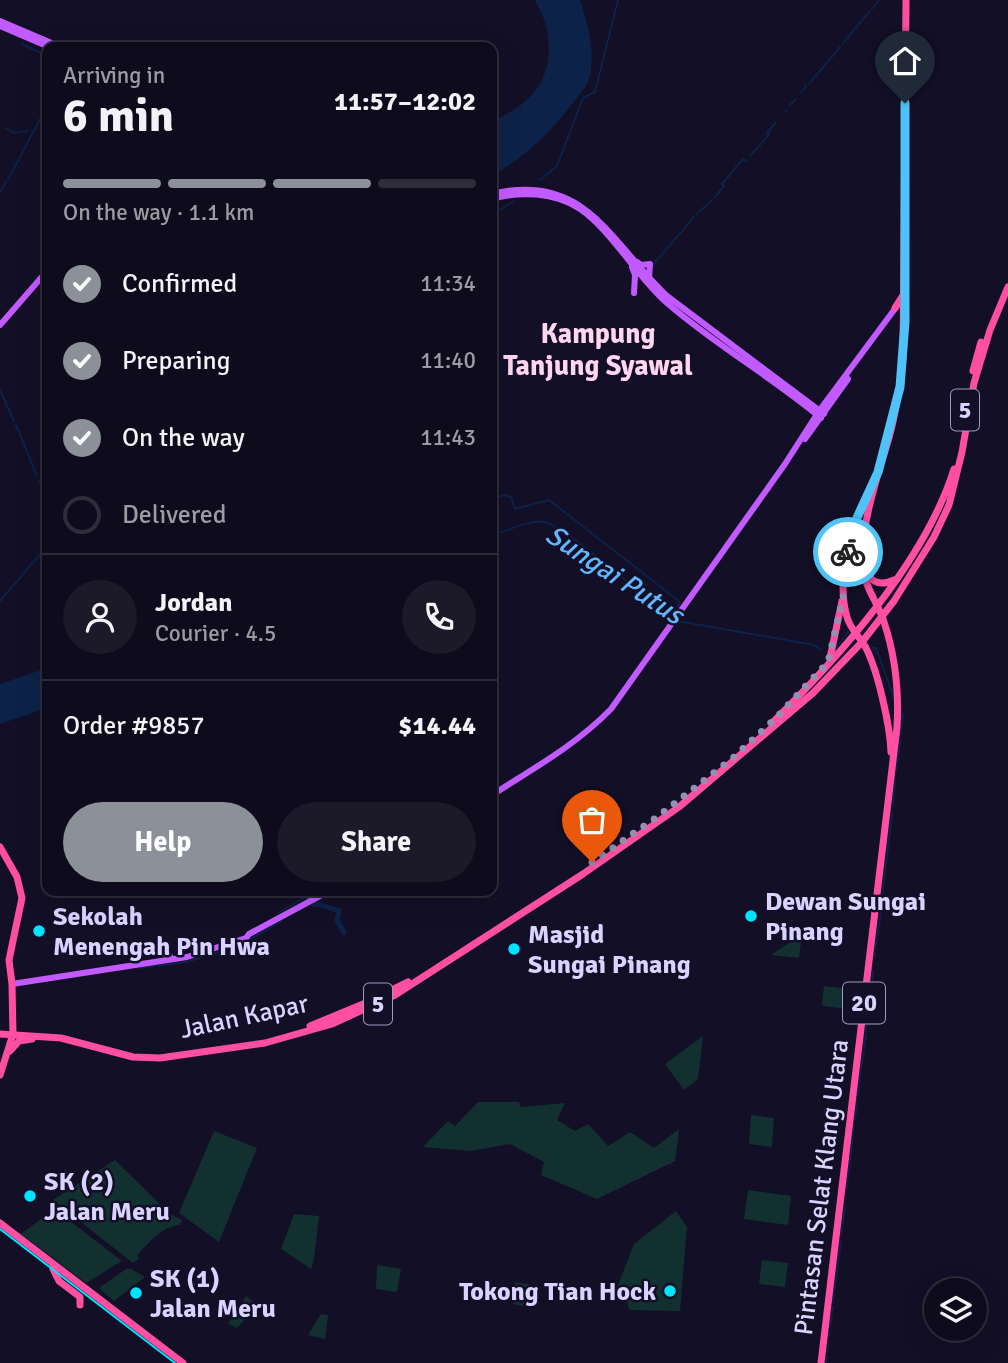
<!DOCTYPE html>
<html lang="en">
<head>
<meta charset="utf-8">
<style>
	body { margin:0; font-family:Signika,sans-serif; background:#1c1929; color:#f1f3f6; height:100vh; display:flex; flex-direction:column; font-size:26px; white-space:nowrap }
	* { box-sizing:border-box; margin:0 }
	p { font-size:23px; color:#9b9ba3 }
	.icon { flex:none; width:38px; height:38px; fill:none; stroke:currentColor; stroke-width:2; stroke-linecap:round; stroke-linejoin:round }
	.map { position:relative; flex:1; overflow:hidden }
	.drawer { position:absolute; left:42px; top:42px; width:455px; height:854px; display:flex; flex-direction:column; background:#0e0b1c; border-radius:14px; box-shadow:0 7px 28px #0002,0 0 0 2px #2e2b3b }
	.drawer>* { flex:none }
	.tools { position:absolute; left:924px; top:1278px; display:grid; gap:14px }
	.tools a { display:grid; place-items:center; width:63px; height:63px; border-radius:50%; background:#0e0b1c; box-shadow:0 7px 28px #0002,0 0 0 2px #2e2b3b; font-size:35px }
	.pin { position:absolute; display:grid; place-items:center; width:60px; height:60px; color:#fff; margin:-72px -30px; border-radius:50% 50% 50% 0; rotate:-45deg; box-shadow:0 0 7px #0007 }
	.pin .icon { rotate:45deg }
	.courier { position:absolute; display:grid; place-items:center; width:70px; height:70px; margin:-35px; border:5px solid #4fc3f7; border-radius:50%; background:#fff; color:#222; box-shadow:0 2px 9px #0007 }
	.overview em { font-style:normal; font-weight:700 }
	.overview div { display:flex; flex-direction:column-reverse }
	.overview { display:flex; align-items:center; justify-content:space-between; height:119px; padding:0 21px }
	h1 { font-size:46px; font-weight:700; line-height:52px }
	.bar { display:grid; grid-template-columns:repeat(4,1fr); gap:10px 7px; align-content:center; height:84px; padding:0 21px }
	.bar i { height:9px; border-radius:5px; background:#2e2b3b }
	.bar .active { background:#8c9099 }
	.bar p { grid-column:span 4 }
	.line { display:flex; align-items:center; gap:18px; padding:0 21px; border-top:2px solid #2e2b3b }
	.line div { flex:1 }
	.round { display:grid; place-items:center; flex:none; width:74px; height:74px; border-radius:37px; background:#1c1929 }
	ol { padding:0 21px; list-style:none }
	li { display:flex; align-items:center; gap:21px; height:77px }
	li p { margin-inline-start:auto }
	li .icon { padding:7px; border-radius:50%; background:#8c9099; color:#fff; stroke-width:4 }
	li:last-child { color:#9b9ba3 }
	li i { width:38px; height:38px; border:4px solid #2e2b3b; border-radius:50% }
	.cta { display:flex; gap:14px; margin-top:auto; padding:14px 21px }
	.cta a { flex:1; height:80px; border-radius:42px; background:#8c9099; color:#fff; font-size:28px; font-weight:700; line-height:80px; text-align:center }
	.cta a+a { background:#1c1929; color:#f1f3f6 }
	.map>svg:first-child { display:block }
	.green { fill:#12302f }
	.water { fill:#0c2248 }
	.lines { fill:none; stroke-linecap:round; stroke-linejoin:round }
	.stream { stroke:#0c2248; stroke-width:2 }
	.river { stroke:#0c2248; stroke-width:5 }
	.major { stroke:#c25bff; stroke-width:6 }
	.highway { stroke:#ff4fa3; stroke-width:7 }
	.tram { stroke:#00e5ff; stroke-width:2 }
	.done { stroke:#948fb3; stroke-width:7; stroke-dasharray:0 12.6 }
	.route { stroke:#4fc3f7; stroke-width:9 }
	.poi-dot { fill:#00e5ff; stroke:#130f26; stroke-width:2.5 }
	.labels { text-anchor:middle; stroke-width:5; stroke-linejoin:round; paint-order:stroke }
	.shield { fill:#130f26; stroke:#9e99be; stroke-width:2 }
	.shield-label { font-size:24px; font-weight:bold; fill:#d9d4ff }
	.poi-label { font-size:26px; font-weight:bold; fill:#d9d4ff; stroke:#130f26; text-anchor:start }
	.street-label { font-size:26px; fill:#d9d4ff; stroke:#130f26 }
	.neighbourhood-label { font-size:28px; font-weight:bold; fill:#ffd6f0; stroke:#130f26 }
	.water-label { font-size:28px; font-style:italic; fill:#62b6ff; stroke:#130f26 }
</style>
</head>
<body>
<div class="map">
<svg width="1008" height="1363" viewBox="0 0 1008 1363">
	<rect width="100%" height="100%" fill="#130f26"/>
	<g class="green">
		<path d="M802 934 799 958 771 955Z"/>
		<path d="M824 986 849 989 847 1009 824 1006 822 1004Z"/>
		<path d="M703 1036 698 1079 684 1090 665 1064Z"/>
		<path d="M478 1102H519L521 1107 565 1103 557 1120 575 1131 588 1124 608 1146 630 1132 654 1148 679 1129 675 1161 597 1199 541 1175 544 1162 510 1144 470 1151 423 1147 448 1121 455 1126Z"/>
		<path d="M751 1115 774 1118 772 1147 749 1144Z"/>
		<path d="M214 1131 257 1148 219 1242 179 1213Z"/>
		<path d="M115 1160 170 1214 182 1220 180 1225C161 1226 149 1243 137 1255L139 1259 133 1263 53 1200Z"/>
		<path d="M748 1190 791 1196 788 1225 744 1219Z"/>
		<path d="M54 1209 122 1261 86 1283 21 1234Z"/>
		<path d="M676 1211 687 1227 680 1311 630 1310 625 1299 615 1293 634 1244Z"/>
		<path d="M294 1214 319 1216 314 1259 311 1269 281 1249Z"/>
		<path d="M762 1260 788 1263 785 1287 759 1284Z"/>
		<path d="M377 1265 401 1269 397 1292 376 1289Z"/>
		<path d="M126 1269H131L145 1277 114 1301 99 1288Z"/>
		<path d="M515 1282 535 1285 533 1308 513 1304Z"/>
		<path d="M246 1296 258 1305 237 1328 228 1324Z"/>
		<path d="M321 1314 328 1315 325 1339 308 1335Z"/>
	</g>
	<g class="water">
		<path d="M535 0H580C588 25 595 49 590 75 588 86 580 94 573 103 550 133 525 158 492 175V121C535 104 557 73 546 26 544 17 539 8 535 0Z"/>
		<path d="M47 668V708L0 724V684Z"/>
	</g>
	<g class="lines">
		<g class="stream">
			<path d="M872 9 879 0"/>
			<path d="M843 43 869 12"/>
			<path d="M22 44 47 56"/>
			<path d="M809 84 840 47"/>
			<path d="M801 93 806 86"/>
			<path d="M789 106 796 99"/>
			<path d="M785 111 786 110"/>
			<path d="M6 128 14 133 28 131"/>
			<path d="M750 156 769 135 767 133 776 122"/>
			<path d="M20 157 47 106"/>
			<path d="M14 168 19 159"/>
			<path d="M8 179 13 170"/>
			<path d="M540 180 557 166 583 98 595 92 618 0"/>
			<path d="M1 191 6 182"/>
			<path d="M715 197 724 186 722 184 743 159 746 161"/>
			<path d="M492 215 514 201"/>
			<path d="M696 215 712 200"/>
			<path d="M652 266 694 217"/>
			<path d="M0 390 14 421"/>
			<path d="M16 425 37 476"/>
			<path d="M39 480 41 485"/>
			<path d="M42 490 45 501"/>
			<path d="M492 499 505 495 511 497 515 509 549 500 680 602 678 608"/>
			<path d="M46 506 47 511"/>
			<path d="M492 535C504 532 532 519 544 522 565 528 615 572 635 588 648 598 662 606 674 617"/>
			<path d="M0 601 47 546"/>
			<path d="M678 621 814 645 821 650"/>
			<path d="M836 648 848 632"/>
			<path d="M872 648H876L894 698"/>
			<path d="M901 734 903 714"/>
			<path d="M896 771 901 739"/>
			<path d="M893 806 895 779"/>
			<path d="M882 899 892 814"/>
			<path d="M881 908V904"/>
			<path d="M278 913 307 896"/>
			<path d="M880 916 881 910"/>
			<path d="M877 938 880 919"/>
			<path d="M250 939 282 921"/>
			<path d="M875 950 877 940"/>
			<path d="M208 956 245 942"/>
			<path d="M875 957V953"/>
			<path d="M189 961 204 957"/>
			<path d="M158 966 187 962"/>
			<path d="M140 968 155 966"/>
			<path d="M872 983 873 971"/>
			<path d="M871 989V987"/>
			<path d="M868 1016 870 999"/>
			<path d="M866 1031 868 1019"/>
			<path d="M864 1048 866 1034"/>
			<path d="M861 1068 864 1051"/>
			<path d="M858 1095 861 1071"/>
			<path d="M857 1101V1099"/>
			<path d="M855 1119 857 1105"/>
			<path d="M851 1154 854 1125"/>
			<path d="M850 1160 851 1156"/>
			<path d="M847 1182 850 1162"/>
			<path d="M847 1188V1185"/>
			<path d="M841 1236 845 1206"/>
			<path d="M833 1302 841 1241"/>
			<path d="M832 1312 833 1307"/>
			<path d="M830 1326 832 1315"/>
			<path d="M829 1336 830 1332"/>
			<path d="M827 1351 828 1347"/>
			<path d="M826 1363 827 1357"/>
		</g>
		<path class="river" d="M304 891 312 904C325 903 329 910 339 910L337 920 344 933"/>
		<g class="major">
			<path d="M0 21 61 47"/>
			<path d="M0 26 49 47"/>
			<path d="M492 194C585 171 610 242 667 296L824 414"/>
			<path d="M492 199C520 191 554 192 580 209 611 230 637 277 667 303 715 345 772 377 821 418"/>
			<path d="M637 262 641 265 650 264 649 278"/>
			<path d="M632 267 635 275 634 293"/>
			<path d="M0 325 47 271"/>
			<path d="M805 439 848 379"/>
			<path d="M492 795C534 768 576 745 611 709L785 464 819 411 897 306"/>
			<path d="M158 947 161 953 170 956"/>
			<path d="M12 984 187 957 246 938 249 934 329 891"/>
		</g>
		<g class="highway">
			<path d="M895 308 904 294"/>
			<path d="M973 371 981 342"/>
			<path d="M871 488C853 523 835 577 847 617 850 629 860 637 866 648 878 672 890 725 891 752"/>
			<path d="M865 572C873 583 881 586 894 580"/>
			<path d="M830 658 842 601"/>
			<path d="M773 722C840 656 926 559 954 469"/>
			<path d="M0 847 17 877 22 898 9 960 12 984 13 1034 0 1075"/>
			<path d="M310 1026 368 1002 408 982"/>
			<path d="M0 1034 61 1038 133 1057 160 1058 265 1043 332 1024 395 995 583 874 679 807 813 693 862 642 894 601 934 537 949 505 962 452 974 383 990 330 1008 287"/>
			<path d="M10 1051 19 1041 32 1039"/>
			<path d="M0 1223 183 1363"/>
			<path d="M53 1269 59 1281 80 1297V1305"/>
			<path d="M821 1363 897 727C899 693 895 655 884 622 878 603 865 588 863 568 859 528 878 475 889 438 896 412 900 386 903 359L906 0"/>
		</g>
		<path class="tram" d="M0 1229 175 1363"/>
	</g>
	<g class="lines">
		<path class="done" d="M592 862 657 817 734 757 778 716 828 662 844 593 848 552"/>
		<path class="route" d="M848 552 856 520 878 472 900 387 905 322V103"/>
	</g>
	<g class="poi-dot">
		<circle cx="751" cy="916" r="7"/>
		<circle cx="39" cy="931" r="7"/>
		<circle cx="514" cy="949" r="7"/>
		<circle cx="30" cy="1196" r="7"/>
		<circle cx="670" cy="1291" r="7"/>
		<circle cx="136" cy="1293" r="7"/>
	</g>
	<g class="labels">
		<g class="shield">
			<rect x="951" y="389.5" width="28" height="41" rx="5"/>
			<rect x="843" y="982.5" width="42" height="41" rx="5"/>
			<rect x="364" y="983.5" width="28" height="41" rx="5"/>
		</g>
		<g class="shield-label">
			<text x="965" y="418">5</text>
			<text x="864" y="1011">20</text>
			<text x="378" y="1012">5</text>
		</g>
		<g class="poi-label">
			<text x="765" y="910">Dewan Sungai<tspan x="765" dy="30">Pinang</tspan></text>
			<text x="53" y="925">Sekolah<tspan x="53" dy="30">Menengah Pin Hwa</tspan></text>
			<text x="528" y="943">Masjid<tspan x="528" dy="30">Sungai Pinang</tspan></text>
			<text x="44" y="1190">SK (2)<tspan x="44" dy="30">Jalan Meru</tspan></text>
			<text x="150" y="1287">SK (1)<tspan x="150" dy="30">Jalan Meru</tspan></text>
			<text x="656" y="1300" text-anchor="end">Tokong Tian Hock</text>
		</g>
		<g class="street-label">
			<text transform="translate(244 1016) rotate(-12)" y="9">Jalan Kapar</text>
			<text transform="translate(821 1187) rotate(-83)" y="9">Pintasan Selat Klang Utara</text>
		</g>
		<g class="neighbourhood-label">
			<text x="598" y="343">Kampung<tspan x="598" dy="32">Tanjung Syawal</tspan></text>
		</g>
		<g class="water-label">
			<text transform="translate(615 574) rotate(33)" y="10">Sungai Putus</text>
		</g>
	</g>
</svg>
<div class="tools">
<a><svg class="icon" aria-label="layers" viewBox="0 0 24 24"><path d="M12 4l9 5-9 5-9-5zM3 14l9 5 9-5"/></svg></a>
</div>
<div class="pin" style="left:592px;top:862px;background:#ea580c"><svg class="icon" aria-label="bag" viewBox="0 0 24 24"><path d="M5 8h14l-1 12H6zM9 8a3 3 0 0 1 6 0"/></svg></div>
<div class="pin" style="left:905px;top:103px;background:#1f2937"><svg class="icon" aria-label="home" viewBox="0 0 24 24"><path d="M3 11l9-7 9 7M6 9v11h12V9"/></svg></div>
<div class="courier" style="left:848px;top:552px"><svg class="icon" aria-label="bike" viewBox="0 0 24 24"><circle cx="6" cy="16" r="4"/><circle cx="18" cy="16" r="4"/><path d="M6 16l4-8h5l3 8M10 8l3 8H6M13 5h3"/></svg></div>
<section class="drawer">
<div class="overview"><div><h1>6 min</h1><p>Arriving in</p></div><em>11:57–12:02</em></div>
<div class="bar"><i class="active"></i><i class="active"></i><i class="active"></i><i></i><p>On the way · 1.1 km</p></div>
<ol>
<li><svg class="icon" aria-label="check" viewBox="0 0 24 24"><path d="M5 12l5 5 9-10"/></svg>Confirmed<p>11:34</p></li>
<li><svg class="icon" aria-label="check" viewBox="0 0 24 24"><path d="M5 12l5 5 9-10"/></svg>Preparing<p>11:40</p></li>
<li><svg class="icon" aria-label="check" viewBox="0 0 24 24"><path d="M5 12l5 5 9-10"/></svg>On the way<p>11:43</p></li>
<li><i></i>Delivered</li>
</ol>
<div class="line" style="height:126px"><a class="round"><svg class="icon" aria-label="person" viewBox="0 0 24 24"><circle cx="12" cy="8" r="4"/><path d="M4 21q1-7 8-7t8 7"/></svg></a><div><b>Jordan</b><p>Courier · 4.5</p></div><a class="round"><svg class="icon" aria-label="phone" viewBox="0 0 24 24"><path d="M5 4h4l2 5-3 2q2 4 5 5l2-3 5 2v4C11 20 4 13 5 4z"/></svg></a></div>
<div class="line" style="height:91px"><div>Order #9857</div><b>$14.44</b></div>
<div class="cta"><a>Help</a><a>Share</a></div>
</section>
</div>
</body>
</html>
